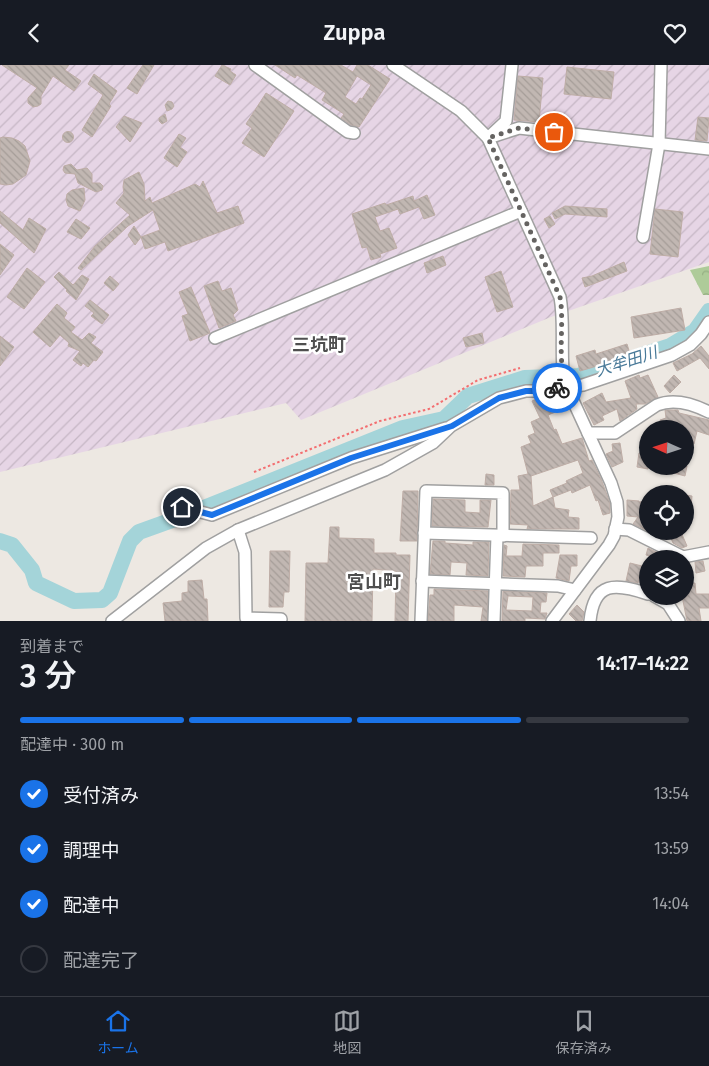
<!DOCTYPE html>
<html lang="ja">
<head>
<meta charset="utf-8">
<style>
	body { margin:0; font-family:"Fira Sans","Noto Sans JP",sans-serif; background:#242831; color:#f1f3f6; height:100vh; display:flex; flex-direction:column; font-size:19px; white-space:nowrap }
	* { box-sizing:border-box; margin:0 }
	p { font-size:16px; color:#9ea1a6 }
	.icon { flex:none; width:28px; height:28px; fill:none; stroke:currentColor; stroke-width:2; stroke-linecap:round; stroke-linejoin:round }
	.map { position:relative; height:556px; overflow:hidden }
	.side { display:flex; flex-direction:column; background:#171b24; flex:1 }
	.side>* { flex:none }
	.needle { width:32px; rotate:273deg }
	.buttons { position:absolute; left:639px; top:355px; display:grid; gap:10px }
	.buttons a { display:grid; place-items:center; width:55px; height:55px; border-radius:50%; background:#171b24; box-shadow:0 1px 4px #0004; font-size:25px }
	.pin { position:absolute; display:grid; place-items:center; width:42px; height:42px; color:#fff; margin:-21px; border:2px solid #fff; border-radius:50%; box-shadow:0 1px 5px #0007 }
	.courier { position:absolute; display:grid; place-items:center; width:50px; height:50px; margin:-25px; border:4px solid #1a73e8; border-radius:50%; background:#fff; color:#222; box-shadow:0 1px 6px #0007 }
	.headline em { font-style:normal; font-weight:600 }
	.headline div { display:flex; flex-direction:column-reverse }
	.headline { display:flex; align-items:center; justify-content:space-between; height:85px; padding:0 20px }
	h1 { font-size:32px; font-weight:600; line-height:38px }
	.bar { display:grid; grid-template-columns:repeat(4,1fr); gap:8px 5px; align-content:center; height:60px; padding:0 20px }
	.bar i { height:6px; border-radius:4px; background:#363941 }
	.bar .current { background:#1a73e8 }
	.bar p { grid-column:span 4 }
	ol { padding:0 20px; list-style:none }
	li { display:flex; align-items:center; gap:15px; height:55px }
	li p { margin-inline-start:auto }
	li .icon { padding:5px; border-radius:50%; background:#1a73e8; color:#fff; stroke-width:4 }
	li:last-child { color:#9ea1a6 }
	li i { width:28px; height:28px; border:2px solid #363941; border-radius:50% }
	header { display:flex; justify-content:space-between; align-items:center; height:65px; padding:0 20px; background:#171b24; font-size:22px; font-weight:600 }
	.dock { display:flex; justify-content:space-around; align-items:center; height:70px; border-top:1px solid #363941; background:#171b24; font-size:14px; color:#9ea1a6 }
	.dock a { display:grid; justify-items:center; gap:2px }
	.dock .current { color:#1a73e8 }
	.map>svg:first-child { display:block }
	.industrial { fill:url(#industrial-furrows) }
	.forest { fill:url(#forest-crowns) }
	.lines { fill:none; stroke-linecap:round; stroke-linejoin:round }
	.river { stroke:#a4d4d9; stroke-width:16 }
	.building { fill:url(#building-back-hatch); stroke:#beada6; fill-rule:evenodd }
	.minor-casing { stroke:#a0a0a0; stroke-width:14 }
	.path { stroke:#f36e70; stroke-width:2; stroke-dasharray:2.5 2.5; stroke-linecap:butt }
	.minor { stroke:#fff; stroke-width:11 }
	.done { stroke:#656361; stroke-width:5; stroke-dasharray:0 9 }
	.route { stroke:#1a73e8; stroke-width:6 }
	.labels { text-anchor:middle; stroke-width:5; stroke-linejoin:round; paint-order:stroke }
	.water-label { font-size:16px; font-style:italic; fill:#487998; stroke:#fff }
	.quarter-label { font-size:18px; font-weight:bold; fill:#4f4f4f; stroke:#fff }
</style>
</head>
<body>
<header><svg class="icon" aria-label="back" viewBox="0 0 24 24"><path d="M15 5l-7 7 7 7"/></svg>Zuppa<svg class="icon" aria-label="heart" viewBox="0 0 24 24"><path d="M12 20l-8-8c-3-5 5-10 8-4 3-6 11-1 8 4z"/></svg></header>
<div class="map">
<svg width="709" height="556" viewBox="0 0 709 556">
	<defs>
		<pattern id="industrial-furrows" width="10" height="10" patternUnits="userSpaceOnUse" patternTransform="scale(1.25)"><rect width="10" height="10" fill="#e6d5e5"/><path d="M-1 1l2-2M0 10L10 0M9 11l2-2" fill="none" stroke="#c5b6c4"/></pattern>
		<pattern id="forest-crowns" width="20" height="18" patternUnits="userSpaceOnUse" patternTransform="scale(1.25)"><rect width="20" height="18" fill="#aecb99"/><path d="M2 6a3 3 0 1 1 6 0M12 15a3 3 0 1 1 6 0" fill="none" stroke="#95ae83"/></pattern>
		<pattern id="building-back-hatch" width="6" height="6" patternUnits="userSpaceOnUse" patternTransform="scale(1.25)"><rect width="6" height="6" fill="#c1b7b2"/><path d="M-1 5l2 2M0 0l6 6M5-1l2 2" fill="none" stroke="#a59d98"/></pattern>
	</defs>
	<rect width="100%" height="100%" fill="#ede8e2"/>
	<path class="industrial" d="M0 0H709V197L551 252 301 355 286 338 0 407Z"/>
	<path class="forest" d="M709 201V230H703L690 205Z"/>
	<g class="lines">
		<path class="river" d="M0 476 12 480 32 505 36 518 74 536 102 535 110 528 130 476 139 467 189 449 403 363 444 354 468 331 525 313 578 311 670 281 695 266 709 246"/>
	</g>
	<g class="building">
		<path d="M2 0H69L65 5 81 16 74 26 53 11 41 31V39L38 41 33 42 28 38V33L37 23Z"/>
		<path d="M143 0H154L137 29 127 23Z"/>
		<path d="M222 0 231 4 230 6 236 10 230 20 215 11Z"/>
		<path d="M275 0H341L353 7 357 0H368L390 14 359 62 351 60 341 53 344 49 322 35 326 28 297 10 295 13ZM357 11 371 20 362 34 360 33 356 39 345 32Z"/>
		<path d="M567 2 614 7 611 34 564 29Z"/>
		<path d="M94 9 117 26 109 39 111 41 92 72 82 65 103 30 88 19Z"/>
		<path d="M518 11 543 13 539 57 514 55Z"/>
		<path d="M266 28 294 46 264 92 242 78 252 63 246 59Z"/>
		<path d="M168 36 172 37 174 41 172 44 167 46 165 40Z"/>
		<path d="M165 49 167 56 162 59 159 56V53Z"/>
		<path d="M124 51 142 58 130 77 116 62Z"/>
		<path d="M698 52 709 53 707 76 695 75Z"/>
		<circle cx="68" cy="72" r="5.5"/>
		<path d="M179 69 186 73 180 82 187 87 177 102 164 93Z"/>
		<path d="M3 72 12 73 19 76 25 81 30 96 26 110 13 119 6 120 0 119V73Z"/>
		<path d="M71 99 77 105 87 103 92 109V118H100L103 121 102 125 96 127 78 118 75 109 65 108 63 105 64 101Z"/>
		<path d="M139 107 144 119 145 136 150 132 152 138 195 119 200 122 203 116 217 148 238 141 244 158 168 186 165 177 145 184 141 172 135 180 128 170 134 161 141 172 160 165 153 145 128 161 81 205 78 203 95 181 130 150 116 138 124 128 123 122 124 115Z"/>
		<path d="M84 123 85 135 80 146 68 141 66 135 67 129 72 125Z"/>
		<path d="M427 130 435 150 424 154 419 142 400 149 398 144 375 152 380 166 389 163 397 183 380 189 381 192 371 195 367 182 362 183 352 149 385 138 386 140 413 131 414 136Z"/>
		<path d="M565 141 607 144V152L565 149 555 154 552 148Z"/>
		<path d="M655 144 683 147 678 192 650 189Z"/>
		<path d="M0 146 23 165 29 153 46 164 34 188 0 158Z"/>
		<path d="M550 151 555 159 549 163 544 154Z"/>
		<path d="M76 154 90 163 81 174 67 167Z"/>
		<path d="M0 179 14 190 0 210Z"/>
		<path d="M443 191 446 200 427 208 424 198Z"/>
		<path d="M624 197 627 206 585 222 582 213 592 211Z"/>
		<path d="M27 203 45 217 24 244 7 232Z"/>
		<path d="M501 206 513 242 497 247 485 212Z"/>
		<path d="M59 207 73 220 82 210 89 214 76 235 66 226 67 225 54 212Z"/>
		<path d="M110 211 119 219 113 226 104 218Z"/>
		<path d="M218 216 222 226 231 223 238 245 233 250 236 256 219 263 204 221Z"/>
		<path d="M191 222 210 268 190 276 182 251 188 249 179 227Z"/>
		<path d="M90 235 109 250 102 259 91 251 94 248 85 241Z"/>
		<path d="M57 239 67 248 64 253 75 262 71 267 82 275 89 268 96 272 91 278 103 287 96 296 94 295 88 302 83 298 81 301 73 295 80 286 68 281 69 278 60 270 50 282 33 267Z"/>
		<path d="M681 243 685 265 634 273 631 252Z"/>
		<path d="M482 268 484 278 466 282 463 273Z"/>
		<path d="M0 271 14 282 0 301Z"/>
		<path d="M627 279 631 292 605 301 604 299 580 306 576 291 595 285 596 289Z"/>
		<path d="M701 281 709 291V304L700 293 677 306 673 298 692 289Z"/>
		<path d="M639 310 640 313 648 310 658 332 645 339H636L637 344 620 356 617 344 602 351 604 355 594 360 583 338 602 328 606 337 631 333 625 316Z"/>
		<path d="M674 310 681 317 670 328 664 321Z"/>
		<path d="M561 331 562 333 559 335 563 344 548 350 554 365 556 364 562 379 582 373 589 396 592 395 601 414 610 438V448L603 450 598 435 596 436 590 420 572 428 571 425 553 432 555 443 569 445 568 452 579 453V464H527L528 460 510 459 511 425H520L518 411 528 409 521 382 531 378 528 371 535 368 531 357 540 353 532 336 539 333ZM578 395 583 408 566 416 567 418 550 425 553 432 533 441 531 411Z"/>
		<path d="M665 345H678L679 348 709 355V370L697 366 694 379 685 377V361L662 364 660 355 666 353Z"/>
		<path d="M620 378 623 397 612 402 606 389 613 386 612 379Z"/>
		<path d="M639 388 648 389V404L637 402Z"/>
		<path d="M671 401H687L685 411 670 407Z"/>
		<path d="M486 409 494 410V420H485Z"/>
		<path d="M403 426H418L417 476H400Z"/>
		<path d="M685 430 692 431 690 454H685Z"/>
		<path d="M433 434 465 435V447L480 448V435H491L488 462 432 461Z"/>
		<path d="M627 435 639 436V437L648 436V466L633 459 638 452 627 451Z"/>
		<path d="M330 462H339V473L374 474V488H396V490H410L408 556H395L396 506 373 504 372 556H305L306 498H328Z"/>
		<path d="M681 467 687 481 682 483 673 478 670 471Z"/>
		<path d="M433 476H445V478L473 480V477H489L488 511 466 510 467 498 451 497 450 510 430 509Z"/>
		<path d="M523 479 559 480V488H543V501H526L525 512 503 511 504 480 507 481 506 491H522Z"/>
		<path d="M648 483 670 494H658L646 490Z"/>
		<path d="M270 486H290L289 527H284L283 542H269Z"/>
		<path d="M560 490H577V501H571L569 516 556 513Z"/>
		<path d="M703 496 705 506 696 508 695 497Z"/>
		<path d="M630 498 642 501 638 518 626 516Z"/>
		<path d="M202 515 204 534H207L208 556H165L163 538 182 536V528L188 527V516Z"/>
		<path d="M695 518 696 529H709V543H699L701 556H687L682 531H685V519Z"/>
		<path d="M434 524 488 526 487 556H481L483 542 454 540V556H428L430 530H434Z"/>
		<path d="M503 526 547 528 546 537H541L540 548H547L545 554 525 553V556H502ZM508 531 533 532 532 546 506 545Z"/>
		<path d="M577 540 584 547 582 556H576L569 549Z"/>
	</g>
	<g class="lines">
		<g class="minor-casing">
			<g id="minor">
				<path d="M255 0 348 67 354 68"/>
				<path d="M393 0 461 46 488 73 560 232C565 259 560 288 564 316L611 418 617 437 618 452 614 471 609 480 552 556"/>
				<path d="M491 70 506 56 512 0"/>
				<path d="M488 73 519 63 709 84"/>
				<path d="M643 172 659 79 661 0"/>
				<path d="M215 273 521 146"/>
				<path d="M588 368H615L657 340C674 333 693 339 709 347"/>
				<path d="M182 442 212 450 351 393 446 363"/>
				<path d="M615 464 629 465 683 492 709 487"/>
				<path d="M238 465 245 487 246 553 281 554 280 556"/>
				<path d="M424 468 591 473"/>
				<path d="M422 516 558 521 575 525"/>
				<path d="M654 531 668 539 679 556"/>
				<path d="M112 556 206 483 238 465 385 405 433 378 451 361 499 333 526 326H538L583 320 672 290 690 280 701 269 709 257"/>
				<path d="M421 556 426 426 503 428V471"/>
				<path d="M494 556 497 471"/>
				<path d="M590 556C594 516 615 518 648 529"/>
			</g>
		</g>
		<path class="path" d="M254 407 380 356 429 344 478 315 520 303"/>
		<use href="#minor" class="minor"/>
	</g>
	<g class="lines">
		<path class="done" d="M554 67 519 63 488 73 560 232C565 261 556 294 567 322L557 323"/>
		<path class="route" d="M182 442 212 450 351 393 452 361 499 333 526 326H538L557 323"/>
	</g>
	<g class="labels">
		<g class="water-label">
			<text transform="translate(626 296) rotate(-18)" y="6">大牟田川</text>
		</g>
		<g class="quarter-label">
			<text x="319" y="286">三坑町</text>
			<text x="374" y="523">宮山町</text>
		</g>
	</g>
</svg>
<div class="buttons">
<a><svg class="needle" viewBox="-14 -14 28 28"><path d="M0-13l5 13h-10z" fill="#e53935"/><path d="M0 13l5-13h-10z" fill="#9ea1a6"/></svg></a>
<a><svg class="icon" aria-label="locate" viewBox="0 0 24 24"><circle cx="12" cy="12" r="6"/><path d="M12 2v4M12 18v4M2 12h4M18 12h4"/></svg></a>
<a><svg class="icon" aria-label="layers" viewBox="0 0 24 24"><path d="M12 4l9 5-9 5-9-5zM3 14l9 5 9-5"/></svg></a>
</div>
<div class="pin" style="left:554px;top:67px;background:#ea580c"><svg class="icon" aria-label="bag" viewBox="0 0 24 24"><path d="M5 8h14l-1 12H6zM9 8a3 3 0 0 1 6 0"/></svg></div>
<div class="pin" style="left:182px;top:442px;background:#1f2937"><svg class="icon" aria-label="home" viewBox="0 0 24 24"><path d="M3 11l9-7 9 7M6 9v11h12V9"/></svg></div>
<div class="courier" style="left:557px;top:323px"><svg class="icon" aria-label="bike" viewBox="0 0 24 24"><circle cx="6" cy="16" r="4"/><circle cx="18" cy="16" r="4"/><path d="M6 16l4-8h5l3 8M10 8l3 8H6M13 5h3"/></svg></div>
</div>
<section class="side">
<div class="headline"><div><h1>3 分</h1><p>到着まで</p></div><em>14:17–14:22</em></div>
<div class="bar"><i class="current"></i><i class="current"></i><i class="current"></i><i></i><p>配達中 · 300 m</p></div>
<ol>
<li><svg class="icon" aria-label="check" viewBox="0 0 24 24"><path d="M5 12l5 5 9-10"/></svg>受付済み<p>13:54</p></li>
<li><svg class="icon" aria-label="check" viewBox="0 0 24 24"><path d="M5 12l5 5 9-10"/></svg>調理中<p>13:59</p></li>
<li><svg class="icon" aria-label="check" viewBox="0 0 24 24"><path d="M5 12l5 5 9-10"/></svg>配達中<p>14:04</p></li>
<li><i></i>配達完了</li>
</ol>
</section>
<nav class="dock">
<a class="current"><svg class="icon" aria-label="home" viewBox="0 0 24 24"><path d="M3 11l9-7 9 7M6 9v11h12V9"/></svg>ホーム</a>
<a><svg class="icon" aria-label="map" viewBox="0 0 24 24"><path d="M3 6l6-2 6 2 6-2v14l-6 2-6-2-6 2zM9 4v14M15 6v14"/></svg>地図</a>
<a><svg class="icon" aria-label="saved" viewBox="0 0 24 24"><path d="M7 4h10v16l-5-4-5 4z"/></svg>保存済み</a>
</nav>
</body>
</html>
